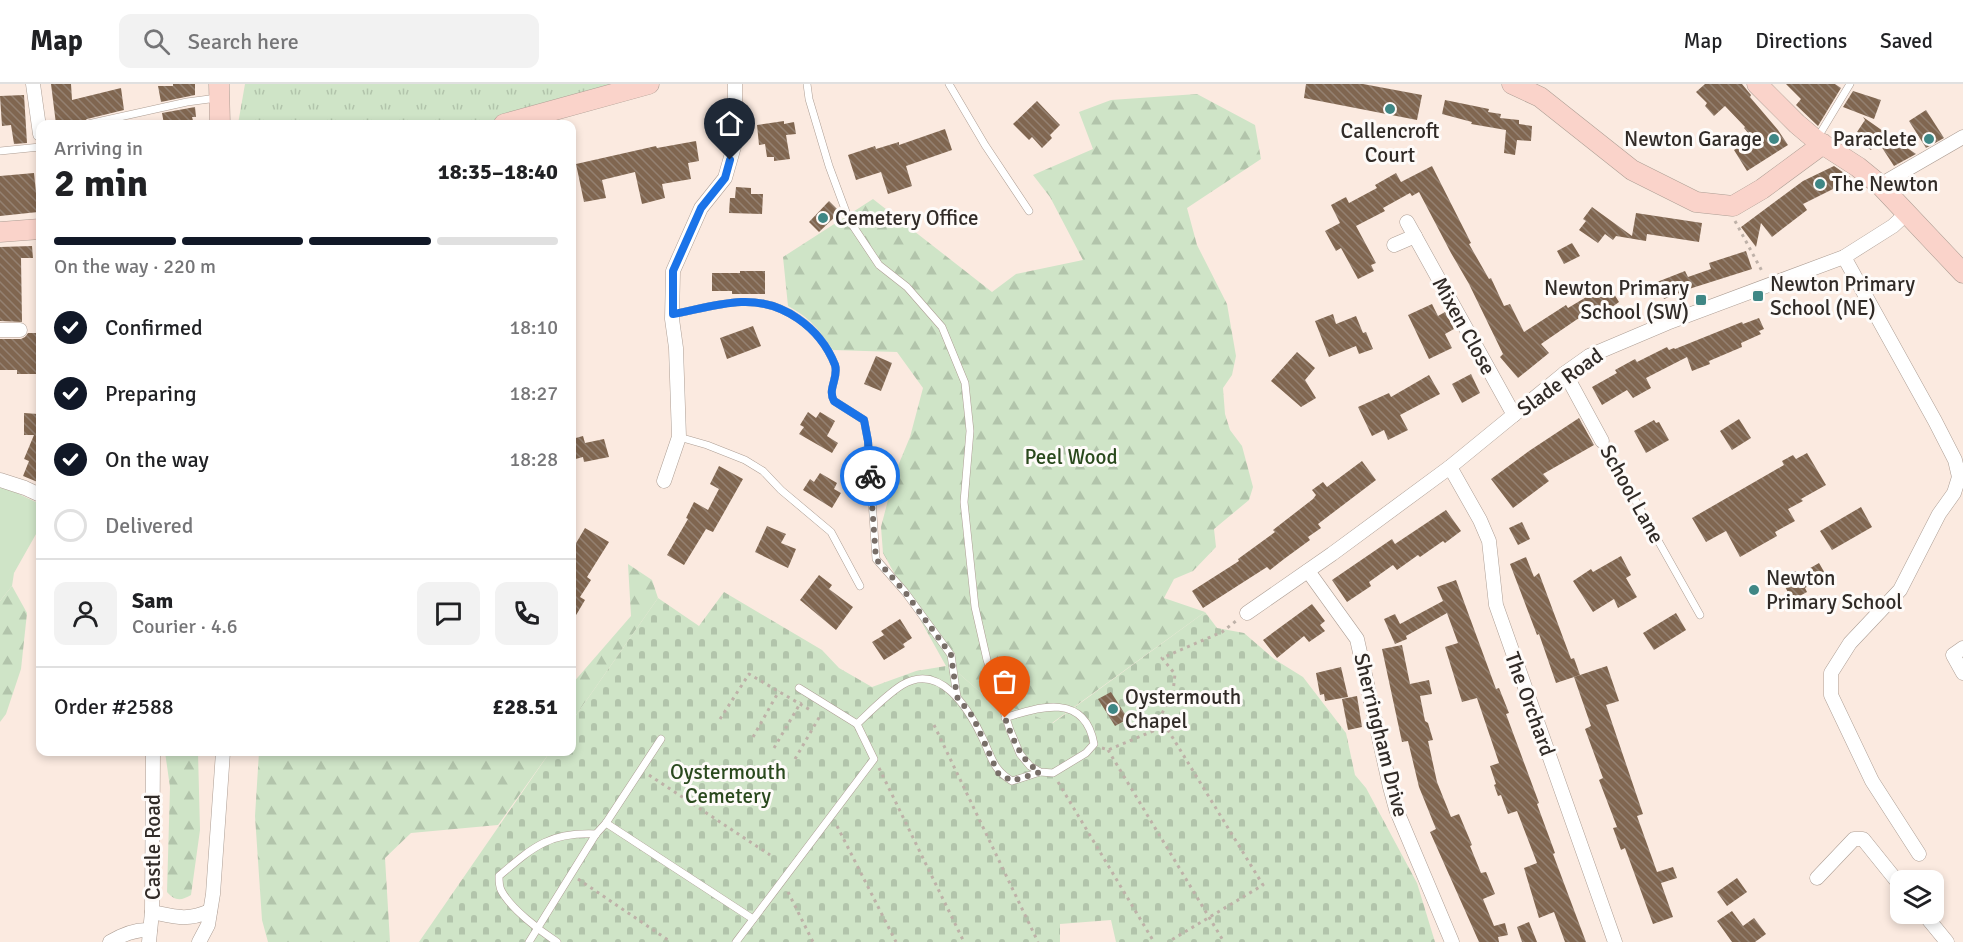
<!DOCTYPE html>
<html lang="en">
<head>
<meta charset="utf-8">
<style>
	body { margin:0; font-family:Signika,sans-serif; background:#f2f2f2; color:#202124; height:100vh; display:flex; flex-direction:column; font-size:22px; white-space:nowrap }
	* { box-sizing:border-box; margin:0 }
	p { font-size:20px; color:#757577 }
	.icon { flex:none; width:33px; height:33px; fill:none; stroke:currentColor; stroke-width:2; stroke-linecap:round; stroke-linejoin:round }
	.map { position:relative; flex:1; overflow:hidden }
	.drawer { position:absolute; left:36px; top:36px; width:540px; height:636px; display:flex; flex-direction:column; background:#fff; border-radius:12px; box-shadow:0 3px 9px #0003 }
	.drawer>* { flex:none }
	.buttons { position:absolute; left:1890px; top:786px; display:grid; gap:12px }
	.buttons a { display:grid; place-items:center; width:54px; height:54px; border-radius:12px; background:#fff; box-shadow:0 3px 9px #0003; font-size:30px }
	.pin { position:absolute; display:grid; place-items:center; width:51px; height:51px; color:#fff; margin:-62px -26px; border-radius:50% 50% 50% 0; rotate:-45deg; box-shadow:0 0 6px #0007 }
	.pin .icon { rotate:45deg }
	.courier { position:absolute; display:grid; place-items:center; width:60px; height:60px; margin:-30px; border:4px solid #1a73e8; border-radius:50%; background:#fff; color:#222; box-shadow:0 2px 8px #0007 }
	.overview em { font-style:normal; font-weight:800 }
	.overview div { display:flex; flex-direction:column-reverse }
	.overview { display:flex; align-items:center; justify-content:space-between; height:102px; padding:0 18px }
	h1 { font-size:39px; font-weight:800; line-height:45px }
	.bar { display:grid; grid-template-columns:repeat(4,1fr); gap:9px 6px; align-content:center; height:72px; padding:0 18px }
	.bar i { height:8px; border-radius:4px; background:#e0e0e0 }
	.bar .on { background:#111827 }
	.bar p { grid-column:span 4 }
	.line { display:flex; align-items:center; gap:15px; padding:0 18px; border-top:2px solid #e0e0e0 }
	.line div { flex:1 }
	.round { display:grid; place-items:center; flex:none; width:63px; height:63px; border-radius:12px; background:#f2f2f2 }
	ol { padding:0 18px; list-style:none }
	li { display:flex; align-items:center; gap:18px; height:66px }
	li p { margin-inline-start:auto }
	li .icon { padding:6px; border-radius:50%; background:#111827; color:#fff; stroke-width:4 }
	li:last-child { color:#757577 }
	li i { width:33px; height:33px; border:3px solid #e0e0e0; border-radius:50% }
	header { display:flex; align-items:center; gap:36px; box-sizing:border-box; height:84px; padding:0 30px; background:#fff; border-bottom:2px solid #e0e0e0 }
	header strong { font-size:28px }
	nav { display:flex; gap:33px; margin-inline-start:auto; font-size:21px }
	.search { width:420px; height:54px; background:#f2f2f2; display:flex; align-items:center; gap:15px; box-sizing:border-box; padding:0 21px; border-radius:12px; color:#757577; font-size:22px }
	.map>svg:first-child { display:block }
	.green { fill:#cfe4c7 }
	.forest { fill:url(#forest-firs) }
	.cemetery { fill:url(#cemetery-stones) }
	.park { fill:url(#park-tufts) }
	.building { fill:url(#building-back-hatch) }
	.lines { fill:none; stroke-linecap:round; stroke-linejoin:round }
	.lane-casing { stroke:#ad9e94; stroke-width:8 }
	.street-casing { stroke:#ad9e94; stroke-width:15 }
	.secondary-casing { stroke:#ad9e94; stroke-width:21 }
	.path { stroke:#beb1a8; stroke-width:3; stroke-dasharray:3 4.5; stroke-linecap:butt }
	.lane { stroke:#fff; stroke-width:7 }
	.street { stroke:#fff; stroke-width:14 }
	.secondary { stroke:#fad3ca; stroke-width:20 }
	.done { stroke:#786e68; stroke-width:6; stroke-dasharray:0 10.8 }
	.route { stroke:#1a73e8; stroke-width:8 }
	.poi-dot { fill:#3f8785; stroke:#fefbf9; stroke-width:2 }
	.labels { text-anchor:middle; stroke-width:6; stroke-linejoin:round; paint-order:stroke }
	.poi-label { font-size:21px; fill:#312b27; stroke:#fefbf9; text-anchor:start }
	.street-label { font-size:21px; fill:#312b27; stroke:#fefbf9 }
	.park-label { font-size:21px; fill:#2a491d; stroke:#fefbf9 }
</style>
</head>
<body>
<header>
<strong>Map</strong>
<div class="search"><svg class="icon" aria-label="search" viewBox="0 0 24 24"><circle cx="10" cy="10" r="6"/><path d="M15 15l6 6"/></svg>Search here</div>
<nav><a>Map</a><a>Directions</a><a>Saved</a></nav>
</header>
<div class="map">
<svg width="1963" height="858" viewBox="0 0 1963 858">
	<defs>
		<pattern id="forest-firs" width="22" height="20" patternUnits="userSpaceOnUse" patternTransform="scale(1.5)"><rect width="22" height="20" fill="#cfe4c7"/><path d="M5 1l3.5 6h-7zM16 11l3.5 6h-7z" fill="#b2c4ab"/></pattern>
		<pattern id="cemetery-stones" width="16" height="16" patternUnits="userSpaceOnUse" patternTransform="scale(1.5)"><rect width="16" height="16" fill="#cfe4c7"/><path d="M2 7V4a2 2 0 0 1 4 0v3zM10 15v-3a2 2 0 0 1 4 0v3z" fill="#b2c4ab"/></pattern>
		<pattern id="park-tufts" width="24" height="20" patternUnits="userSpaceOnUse" patternTransform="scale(1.5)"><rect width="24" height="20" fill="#cfe4c7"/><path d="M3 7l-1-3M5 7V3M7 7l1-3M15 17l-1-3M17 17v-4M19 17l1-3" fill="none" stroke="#b2c4ab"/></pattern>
		<pattern id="building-back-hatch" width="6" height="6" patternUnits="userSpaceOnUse" patternTransform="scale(1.5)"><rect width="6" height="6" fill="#806650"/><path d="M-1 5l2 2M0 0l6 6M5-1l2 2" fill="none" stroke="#948171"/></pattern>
	</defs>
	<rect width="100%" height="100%" fill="#fbeae0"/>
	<path class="green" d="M0 401 40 420V443L14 489 12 502 0 517Z"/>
	<g class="forest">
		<path d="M1197 10 1255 41 1261 75 1187 124 1197 161 1227 220 1236 272 1232 291 1223 304 1225 330 1230 346 1242 362 1253 403 1249 416 1214 445 1216 463 1193 487 1174 495 1164 514 1205 528 1052 639 987 614 956 587 946 582 883 469 881 443 895 389 910 353 923 304 897 268 833 266C819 245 810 234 788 222L783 173 873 115 992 208 1016 190 1083 176 1050 113 1033 91 1093 65 1079 28 1111 16Z"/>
		<path d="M628 480 652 496 658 514 572 637V600L631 532Z"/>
		<path d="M12 502 27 529 21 585 6 630 0 638V517Z"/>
		<path d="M165 668H198L200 746 191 811C181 817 175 817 167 808L170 703Z"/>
		<path d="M259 668H550L498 741 411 749 385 774 390 858H268L262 836 255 732Z"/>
	</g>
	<path class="cemetery" d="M724 508 822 566 839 584 872 603 916 587 946 582 956 587 987 614 1053 639 1205 528 1217 544 1244 549 1274 575 1303 593 1346 649 1355 691 1366 704 1417 799 1435 858H1116L1111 836 1060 840V858H419L550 668H572V637L658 514 699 542Z"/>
	<path class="park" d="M245 0H630L526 31 481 40H238Z"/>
	<g class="building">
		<path d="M51 0H71L72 16 121 4 124 26 87 35 83 38 56 40Z"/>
		<path d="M173 0H195V11L161 18 158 2H173Z"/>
		<path d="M1306 0H1363L1422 11 1417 36 1304 14Z"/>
		<path d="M1705 0H1742L1751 11 1750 13 1778 46 1788 61 1747 87 1734 66 1753 55 1744 44 1745 43 1725 22 1714 32 1705 22 1707 19 1696 8Z"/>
		<path d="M1786 0H1835L1841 4 1818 42 1796 21 1801 15Z"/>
		<path d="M1853 7 1881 16 1874 35 1843 23Z"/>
		<path d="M24 11 27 59 14 60 11 41 2 42 0 12Z"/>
		<path d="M1445 16 1489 25 1488 28 1501 30 1500 34 1519 36V40L1532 42 1531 57 1517 56 1515 71 1504 69 1506 46 1471 40 1472 38 1442 30Z"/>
		<path d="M1037 17 1060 41 1050 51 1052 54 1042 64 1032 53 1029 56 1013 40Z"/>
		<path d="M195 23 196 33H192L194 40H164L162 29Z"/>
		<path d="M1926 26 1944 54 1926 64 1909 37Z"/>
		<path d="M1863 33 1916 70 1894 82 1877 56 1871 66 1853 54 1865 36Z"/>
		<path d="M784 37V40L794 38 796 50 786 51 790 75 774 77V73H767L765 60 759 61 757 41Z"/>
		<path d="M945 45 952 66 906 82 912 102 888 110 881 88 856 96 848 71 875 62 876 65 899 58V61Z"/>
		<path d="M696 57 699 77 688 79 691 95 662 100 665 114 642 120 635 88 602 96 606 114 584 118 576 80 656 62 657 64Z"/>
		<path d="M1432 82 1471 159 1469 160 1489 195 1491 194 1504 222 1510 220 1524 248 1566 221 1568 224 1608 200 1619 218 1612 223 1616 229 1605 236 1597 224 1576 236 1541 260 1549 269 1518 294 1500 273 1503 270 1469 200 1451 169 1419 108 1412 112 1410 109 1383 124 1385 127 1356 142 1376 179 1371 181 1374 187 1358 195 1341 164 1336 167 1325 147 1340 139 1331 121 1346 113 1349 119 1377 104 1375 101 1396 89 1401 98Z"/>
		<path d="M1834 82 1860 100 1841 108 1837 103 1803 120 1807 126 1772 153 1761 139 1756 163 1741 143 1803 97Z"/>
		<path d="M34 89 38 128 0 132V92Z"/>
		<path d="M736 103 751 104V110H763L762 130 729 129 730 114H735Z"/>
		<path d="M829 117 840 128 819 148 809 138Z"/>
		<path d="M1592 123 1632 152 1636 129 1702 139 1699 158 1647 150 1646 157 1616 152 1613 156 1605 150 1598 159 1579 146 1586 137 1583 135Z"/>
		<path d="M1572 159 1580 172 1564 180 1557 167Z"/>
		<path d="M32 162 33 174H21L22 238 0 237V163Z"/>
		<path d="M1746 167 1752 185 1692 204 1664 215 1657 198 1685 187 1688 193 1711 185 1709 179Z"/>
		<path d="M740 187H765V210H732V207H712V189H740Z"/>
		<path d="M1432 220 1438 232 1445 228 1454 245 1445 250 1452 264 1429 275 1408 231Z"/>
		<path d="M1333 230 1336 240 1356 232 1363 249 1366 248 1373 265 1359 270 1356 262 1329 273 1315 237Z"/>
		<path d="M1759 234 1764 245 1759 247 1761 250 1741 259 1742 263 1709 277 1710 280 1692 287 1687 273 1646 294 1651 304 1633 314 1627 306 1602 321 1592 303 1617 289 1615 286 1635 275 1637 278 1667 263 1669 266 1674 264 1675 265 1742 238 1743 240Z"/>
		<path d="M753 242 761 262 727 275 720 254Z"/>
		<path d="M28 249H40V290H17V286H0V255H21L25 253Z"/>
		<path d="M1297 268 1315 284 1305 296 1316 314 1301 323 1271 297Z"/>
		<path d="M876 272 892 279 881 307 864 300Z"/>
		<path d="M1471 290 1480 309 1462 319 1452 300Z"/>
		<path d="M1429 291 1440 310 1400 331 1408 346 1388 356 1384 346 1372 352 1358 323 1389 309 1391 313Z"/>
		<path d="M808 328 816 334 820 328 835 337 827 352 838 359 832 369 799 350 804 343 800 341Z"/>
		<path d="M24 329 38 330V340L40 336V399L23 392 29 377 24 375 34 351H24Z"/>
		<path d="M1579 334 1594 361 1543 390 1549 397 1513 424 1491 395 1529 367Z"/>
		<path d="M1739 335 1751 354 1732 366 1720 347Z"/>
		<path d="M1654 336 1656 339 1659 338 1669 356 1646 369 1634 347Z"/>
		<path d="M583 352 585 359 604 355 609 373 584 378 583 373 572 376V355Z"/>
		<path d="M1807 369 1826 401 1801 415 1803 417 1788 425 1795 437 1775 448 1777 452 1740 473 1726 447 1706 458 1692 434 1784 381 1782 377 1793 371 1796 375Z"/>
		<path d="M1362 377 1376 396 1318 440 1321 444 1308 453 1310 456 1284 475 1270 486 1267 483 1203 524 1192 507 1239 477 1238 475 1275 448 1273 446 1313 415 1316 411 1312 406 1323 398 1327 403Z"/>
		<path d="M719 382 743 395 713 448 706 445 684 481 667 471 688 435 686 434 694 418 708 426 719 405 710 400Z"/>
		<path d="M820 389 837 399 834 405 841 409 832 424 803 406 810 395 814 398Z"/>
		<path d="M1861 423 1872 443 1832 466 1820 447Z"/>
		<path d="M1446 426 1461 447 1445 459 1443 457 1420 473 1418 471 1397 486 1393 481 1369 498 1371 502 1347 518 1332 496 1392 455 1395 460Z"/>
		<path d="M1522 438 1530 455 1518 461 1509 444Z"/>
		<path d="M767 442 786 450 781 459 796 465 788 484 755 468Z"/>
		<path d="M585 444 609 458 587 493 591 496 580 513 585 516 572 538V466Z"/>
		<path d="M1621 472 1631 491 1626 494 1637 513 1618 524 1614 515 1593 528 1573 497 1591 485 1593 488Z"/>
		<path d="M1526 473 1534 493 1539 489 1571 575 1574 574 1580 591 1556 599 1539 550 1537 551 1510 480Z"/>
		<path d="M1819 479 1826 491 1805 504 1807 508 1792 516 1781 495 1796 487 1798 491Z"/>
		<path d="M819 491 832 501 829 505 853 523 836 546 800 516Z"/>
		<path d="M1456 496 1496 605 1499 604 1509 629 1506 630 1539 719 1537 720 1555 769 1553 770 1586 858H1565L1554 828 1539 834 1524 784 1537 779 1517 727 1508 730 1501 711 1498 712 1494 701 1496 700 1490 682 1499 679 1477 614 1462 618 1445 563 1458 559 1447 529 1406 552 1407 555 1395 560 1384 535 1395 530 1400 540 1443 517 1437 503Z"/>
		<path d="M1312 520 1325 537 1320 541 1325 547 1309 558 1304 552 1277 574 1263 556Z"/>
		<path d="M1676 529 1686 546 1654 566 1643 549Z"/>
		<path d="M900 535 912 554 903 560 905 563 884 576 872 558 884 551 881 547Z"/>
		<path d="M1402 561 1410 600 1429 596 1432 610 1420 612 1425 637 1428 639 1433 656 1428 657 1437 698 1451 733 1459 730 1472 761 1470 762 1481 789 1486 788 1495 810 1483 815 1494 842 1505 839 1508 851 1498 853 1499 858H1479L1430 748 1436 745 1419 703 1408 657 1402 658 1382 565Z"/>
		<path d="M1607 582 1619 617 1606 621 1643 730 1637 732 1657 788 1673 783 1677 794 1661 799 1673 833 1653 840 1625 764 1621 766 1613 744 1617 743 1599 696 1603 694 1585 645 1591 642 1574 593Z"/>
		<path d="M1341 583 1348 613 1325 617 1324 610 1320 611 1316 589Z"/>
		<path d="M1111 608 1128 635 1115 642 1098 615Z"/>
		<path d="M1357 612 1362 643 1348 646 1342 615Z"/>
		<path d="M1737 794 1747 808 1727 822 1717 808Z"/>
		<path d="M1732 827 1743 842 1754 834 1766 850 1755 858H1732L1717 837Z"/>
		<path d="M1529 838 1537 858H1522L1517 843Z"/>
	</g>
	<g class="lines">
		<g class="lane-casing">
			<g id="lane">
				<path d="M807 0 809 15 829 82 849 136 879 181 907 203 942 243 965 299 970 347 964 418 975 523 987 576 1010 646 1020 670 1030 682 1040 688 1053 689 1086 669 1094 660C1085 609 1040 622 1005 634"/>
				<path d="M949 0 985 61 1029 127"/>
				<path d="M88 40 187 18 217 14"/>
				<path d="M1818 53 1850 0"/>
				<path d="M0 67 40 63"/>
				<path d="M673 230C695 226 719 219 741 218 783 216 820 243 835 281 839 294 827 305 834 317L864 336 868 357 876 475 905 508 951 571 957 613"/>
				<path d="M679 353 707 361 745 376 763 387 781 406 831 448 860 502"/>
				<path d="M1602 357 1700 531"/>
				<path d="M857 640C871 627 886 611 902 601 940 578 968 624 982 653 992 673 992 685 1012 697L1040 688"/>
				<path d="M606 739 753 835"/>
				<path d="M529 858 596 750 606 739 661 655"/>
				<path d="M557 858C540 847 510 824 501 806 499 802 499 797 499 792 533 763 549 748 596 750"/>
				<path d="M736 858 874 675 857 640 799 604"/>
			</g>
		</g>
		<g class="street-casing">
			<g id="street">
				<path d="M33 0 40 50"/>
				<path d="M1880 101 1963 53"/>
				<path d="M1407 138 1514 331"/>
				<path d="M1394 161 1415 152"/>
				<path d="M1844 173 1935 337 1955 376 1959 393 1954 409 1939 430 1900 506 1850 559 1831 589V611L1872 697 1919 770"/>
				<path d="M0 246H20"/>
				<path d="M1565 289 1602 357"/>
				<path d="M1450 383 1480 436 1489 457 1496 521 1615 858"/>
				<path d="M0 396 25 404 40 411"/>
				<path d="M664 397 679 353 676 264 672 235 673 187 701 124 725 94 735 59V0"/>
				<path d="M1308 487 1357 555 1390 703 1396 725 1452 858"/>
				<path d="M1247 529 1332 470 1450 383 1565 289 1589 272 1667 239 1844 173 1893 142 1906 130"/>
				<path d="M1963 564 1953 571 1963 589"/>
				<path d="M1817 794 1854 755H1863L1900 801"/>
				<path d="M152 828C176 833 187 837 210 827"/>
				<path d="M1924 830 1947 858"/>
				<path d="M110 858C123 850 135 845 150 846"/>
				<path d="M149 858 152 828 153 668"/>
				<path d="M199 858 208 841 213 810 223 668"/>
			</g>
		</g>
		<g class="secondary-casing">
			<g id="secondary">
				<path d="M219 0 220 40"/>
				<path d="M1512 0 1540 13 1632 86 1696 118 1733 122 1762 105 1823 60"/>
				<path d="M1757 0 1797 40 1816 56 1858 83 1880 101 1963 189"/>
				<path d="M504 40 649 0"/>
				<path d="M0 148 40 145"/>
			</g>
		</g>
		<g class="path">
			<path d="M1735 137 1763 189"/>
			<path d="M1160 633 1263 801 1168 858"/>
			<path d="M720 635 749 590 812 627"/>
			<path d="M934 641 1038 858"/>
			<path d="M753 653 779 607"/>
			<path d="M774 664 801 618"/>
			<path d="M1102 664 1108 666 1153 647 1173 608 1175 590 1162 574 1222 548 1236 537"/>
			<path d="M1108 666 1224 858"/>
			<path d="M795 675 820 632"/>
			<path d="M879 684 964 858"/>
			<path d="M649 691 770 771"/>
			<path d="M1058 698 1154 858"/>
			<path d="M837 742 896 858"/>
			<path d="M578 795 671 858"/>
			<path d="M788 808 813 858"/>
		</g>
		<use href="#lane" class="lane"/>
		<use href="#street" class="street"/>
		<use href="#secondary" class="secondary"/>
	</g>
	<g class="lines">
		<path class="done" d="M870 392 876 475 905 508 951 571 957 613 973 633 998 689 1012 697 1040 688C1020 676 1013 655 1005 634"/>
		<path class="route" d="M730 76 725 94 701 124 673 187V230C695 226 719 219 741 218 782 216 820 243 835 281 839 294 827 305 834 317L864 336 868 357 870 392"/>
	</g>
	<g class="poi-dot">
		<circle cx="1390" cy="25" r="6"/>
		<circle cx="1774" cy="55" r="6"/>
		<circle cx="1929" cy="55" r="6"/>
		<circle cx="1820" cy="100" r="6"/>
		<circle cx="823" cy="134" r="6"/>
		<rect x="1752" y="206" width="12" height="12" rx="3"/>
		<rect x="1695" y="210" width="12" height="12" rx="3"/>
		<circle cx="1754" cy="506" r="6"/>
		<circle cx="1113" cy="625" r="6"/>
	</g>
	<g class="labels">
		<g class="poi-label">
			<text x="1390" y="54" text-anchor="middle">Callencroft<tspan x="1390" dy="24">Court</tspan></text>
			<text x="1762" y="62" text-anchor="end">Newton Garage</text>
			<text x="1917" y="62" text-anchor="end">Paraclete</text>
			<text x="1832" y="107">The Newton</text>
			<text x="835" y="141">Cemetery Office</text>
			<text x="1770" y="207">Newton Primary<tspan x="1770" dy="24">School (NE)</tspan></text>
			<text x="1689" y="211" text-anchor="end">Newton Primary<tspan x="1689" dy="24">School (SW)</tspan></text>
			<text x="1766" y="501">Newton<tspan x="1766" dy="24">Primary School</tspan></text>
			<text x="1125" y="620">Oystermouth<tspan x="1125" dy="24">Chapel</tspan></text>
		</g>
		<g class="street-label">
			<text transform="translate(1464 242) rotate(61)" y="7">Mixen Close</text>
			<text transform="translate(1560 298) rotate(-36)" y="7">Slade Road</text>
			<text transform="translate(1632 410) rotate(61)" y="7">School Lane</text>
			<text transform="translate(1530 620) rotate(70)" y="7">The Orchard</text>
			<text transform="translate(1381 651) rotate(76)" y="7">Sherringham Drive</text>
			<text transform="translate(153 763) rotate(-90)" y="7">Castle Road</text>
		</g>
		<g class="park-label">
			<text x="1071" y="380">Peel Wood</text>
			<text x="728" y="695">Oystermouth<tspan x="728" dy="24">Cemetery</tspan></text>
		</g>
	</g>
</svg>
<div class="buttons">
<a><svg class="icon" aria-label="layers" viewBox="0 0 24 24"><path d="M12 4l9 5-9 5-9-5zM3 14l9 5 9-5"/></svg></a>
</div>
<div class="pin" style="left:1005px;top:634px;background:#ea580c"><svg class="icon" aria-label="bag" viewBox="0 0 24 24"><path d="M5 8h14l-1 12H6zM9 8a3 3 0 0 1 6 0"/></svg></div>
<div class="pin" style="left:730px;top:76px;background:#1f2937"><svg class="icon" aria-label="home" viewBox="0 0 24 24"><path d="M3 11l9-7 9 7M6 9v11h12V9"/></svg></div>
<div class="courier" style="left:870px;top:392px"><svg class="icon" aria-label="bike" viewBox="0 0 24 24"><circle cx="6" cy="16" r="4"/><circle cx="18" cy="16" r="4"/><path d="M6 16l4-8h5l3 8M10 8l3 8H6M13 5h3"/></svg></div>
<section class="drawer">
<div class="overview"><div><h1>2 min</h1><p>Arriving in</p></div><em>18:35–18:40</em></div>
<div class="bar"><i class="on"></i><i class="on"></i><i class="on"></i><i></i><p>On the way · 220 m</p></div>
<ol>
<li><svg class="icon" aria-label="check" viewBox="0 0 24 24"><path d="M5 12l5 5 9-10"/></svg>Confirmed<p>18:10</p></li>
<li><svg class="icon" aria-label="check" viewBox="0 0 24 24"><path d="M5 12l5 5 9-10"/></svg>Preparing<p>18:27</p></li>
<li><svg class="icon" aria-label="check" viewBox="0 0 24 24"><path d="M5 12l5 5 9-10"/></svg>On the way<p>18:28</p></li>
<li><i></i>Delivered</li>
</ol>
<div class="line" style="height:108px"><a class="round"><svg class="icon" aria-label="person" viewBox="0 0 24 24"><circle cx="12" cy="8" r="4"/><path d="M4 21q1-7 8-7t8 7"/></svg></a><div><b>Sam</b><p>Courier · 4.6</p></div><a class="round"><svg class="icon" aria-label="chat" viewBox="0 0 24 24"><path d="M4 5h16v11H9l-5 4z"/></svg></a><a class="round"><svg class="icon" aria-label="phone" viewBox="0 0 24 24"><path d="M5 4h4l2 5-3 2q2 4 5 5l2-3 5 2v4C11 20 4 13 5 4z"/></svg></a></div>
<div class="line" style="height:78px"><div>Order #2588</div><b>£28.51</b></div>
</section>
</div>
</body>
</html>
